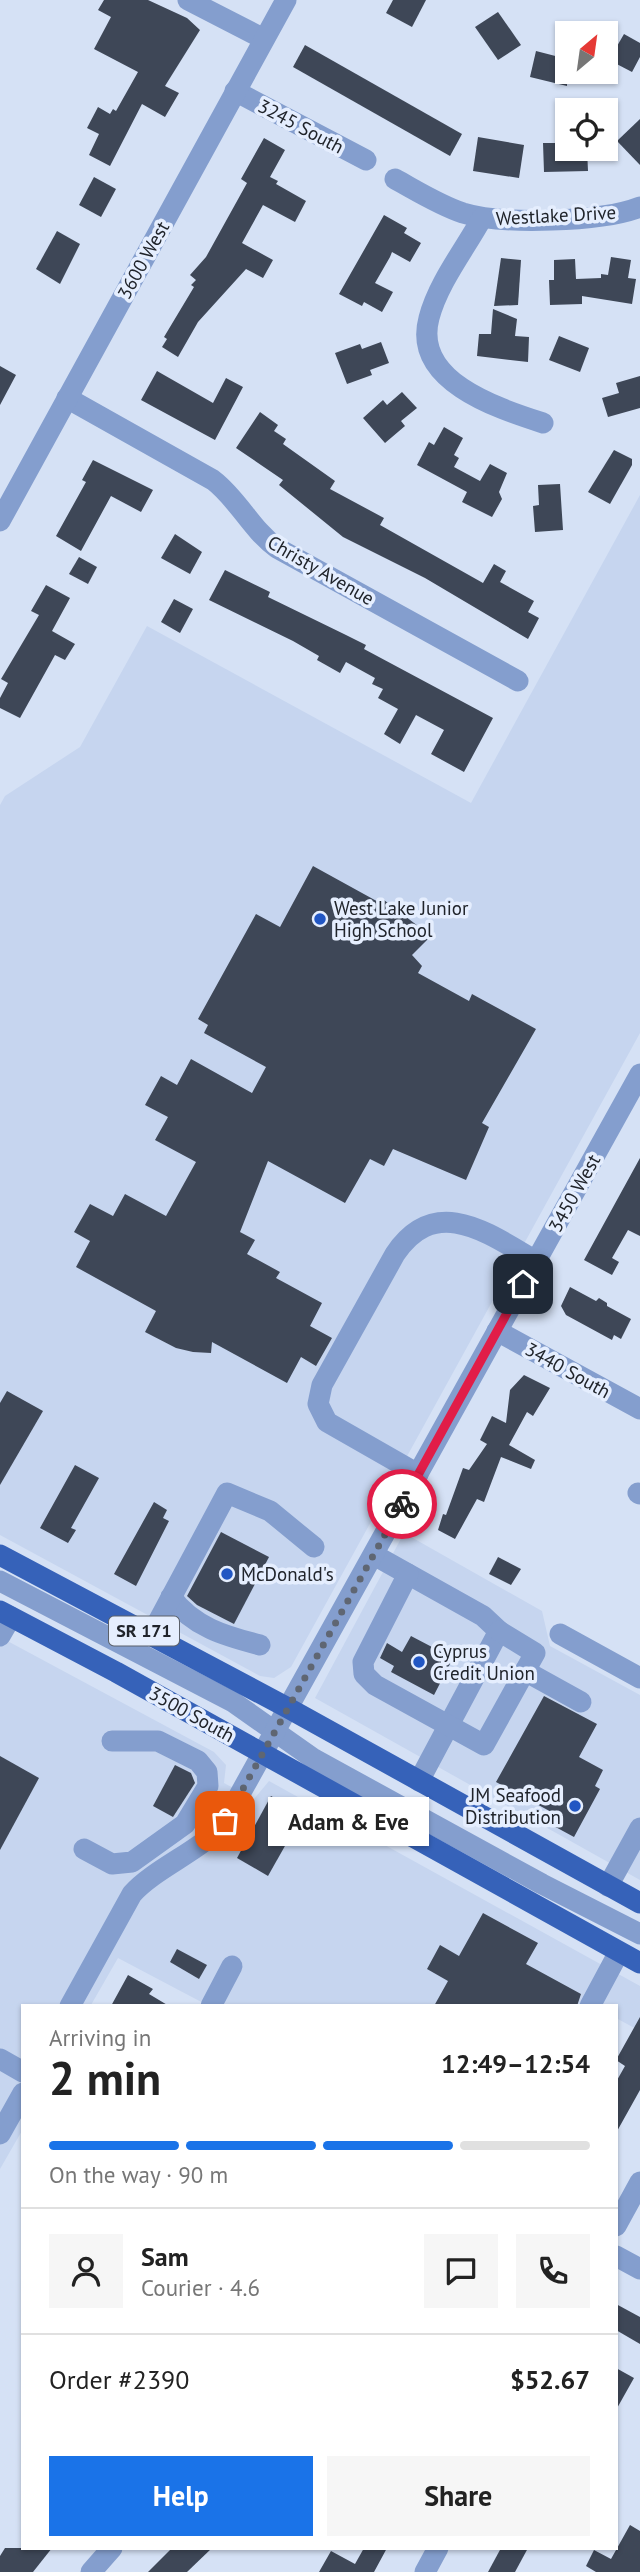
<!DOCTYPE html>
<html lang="en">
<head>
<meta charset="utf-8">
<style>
	body { margin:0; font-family:"PT Sans",sans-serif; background:#f6f6f6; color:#222; height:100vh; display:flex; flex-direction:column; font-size:26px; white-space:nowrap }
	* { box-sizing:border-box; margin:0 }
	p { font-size:23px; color:#767676 }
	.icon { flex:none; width:38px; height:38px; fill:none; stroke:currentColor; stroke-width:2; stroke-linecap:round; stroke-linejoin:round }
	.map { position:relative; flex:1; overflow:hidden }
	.panel { position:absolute; left:21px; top:2004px; width:597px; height:546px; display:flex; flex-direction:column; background:#fff; border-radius:0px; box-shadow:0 2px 5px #0004 }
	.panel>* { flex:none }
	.needle { width:46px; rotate:29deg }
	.controls { position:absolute; left:555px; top:21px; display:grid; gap:14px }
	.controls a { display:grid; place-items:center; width:63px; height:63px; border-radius:0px; background:#fff; box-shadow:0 2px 5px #0004; font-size:35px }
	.pin { position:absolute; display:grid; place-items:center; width:60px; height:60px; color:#fff; margin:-30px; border-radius:14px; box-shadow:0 4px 10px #0006 }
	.courier { position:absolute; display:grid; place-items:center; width:70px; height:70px; margin:-35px; border:5px solid #e11d48; border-radius:50%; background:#fff; color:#222; box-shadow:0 2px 9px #0007 }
	.bubble { position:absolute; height:49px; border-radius:0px; background:#fff; box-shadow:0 2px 5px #0004; font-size:23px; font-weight:600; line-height:49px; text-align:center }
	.head em { font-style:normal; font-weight:600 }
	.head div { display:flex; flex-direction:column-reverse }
	.head { display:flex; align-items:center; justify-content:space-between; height:119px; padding:0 28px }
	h1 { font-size:46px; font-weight:600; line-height:52px }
	.bar { display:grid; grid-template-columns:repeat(4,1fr); gap:10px 7px; align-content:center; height:84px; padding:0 28px }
	.bar i { height:9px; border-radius:5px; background:#e0e0e0 }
	.bar .active { background:#1a73e8 }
	.bar p { grid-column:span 4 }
	.line { display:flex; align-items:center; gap:18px; padding:0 28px; border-top:2px solid #e0e0e0 }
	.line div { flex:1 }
	.round { display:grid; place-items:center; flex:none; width:74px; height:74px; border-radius:0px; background:#f6f6f6 }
	.primary-button { display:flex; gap:14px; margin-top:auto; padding:14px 28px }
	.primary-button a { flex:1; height:80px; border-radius:0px; background:#1a73e8; color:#fff; font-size:28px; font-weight:600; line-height:80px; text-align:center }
	.primary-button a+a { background:#f6f6f6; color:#222 }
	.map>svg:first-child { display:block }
	.built { fill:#c6d5ef }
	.building { fill:#3e4757 }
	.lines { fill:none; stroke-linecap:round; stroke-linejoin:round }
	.minor { stroke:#849ece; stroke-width:21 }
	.major { stroke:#3662b9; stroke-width:21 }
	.done { stroke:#5f6672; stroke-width:7; stroke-dasharray:0 12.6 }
	.route { stroke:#e11d48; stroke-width:9 }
	.poi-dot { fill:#2156c3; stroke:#e5eefe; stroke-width:2.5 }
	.labels { text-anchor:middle; stroke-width:7; stroke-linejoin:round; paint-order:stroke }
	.shield { fill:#e5eefe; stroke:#5b616a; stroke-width:2 }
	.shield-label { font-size:18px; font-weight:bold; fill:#20242b }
	.street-label { font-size:19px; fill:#20242b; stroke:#e5eefe }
	.poi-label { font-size:19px; fill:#20242b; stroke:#e5eefe; text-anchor:start }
</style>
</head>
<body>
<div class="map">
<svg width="640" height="2572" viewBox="0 0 640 2572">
	<rect width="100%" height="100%" fill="#d5e1f5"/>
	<g class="built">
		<path d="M640 495V1033L291 1667 274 1678 260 1676 0 1535V805L5 796 80 747 147 626 471 803Z"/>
		<path d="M404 1533 542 1611 550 1646 640 1695V1880L315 1698Z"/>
		<path d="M0 1637 214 1752 226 1765 224 1783 254 1799 269 1781 640 1986V2031L616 2018V2006L207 2005 118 1958 91 2005 23 2006V2129L0 2169Z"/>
	</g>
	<g class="building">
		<path d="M104 0H148L187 18 200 30 165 86 179 93 165 117 142 104 110 166 89 155 99 134 87 128 98 107 110 114 113 109 116 111 138 72 94 49 111 17 98 10Z"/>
		<path d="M393 0H426L412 27 386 13Z"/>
		<path d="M498 12 521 45 498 60 475 27Z"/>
		<path d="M624 34 640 43V57L632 72 609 60Z"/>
		<path d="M305 45 462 134 450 156 293 67Z"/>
		<path d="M536 51 567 59V86L530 77Z"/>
		<path d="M640 119V165L617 141Z"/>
		<path d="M478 137 524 145 519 178 473 171Z"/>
		<path d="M264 138 285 150 270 177 278 181 276 184 306 201 295 222 263 205 242 243 273 260 263 278 246 269 198 322 178 357 162 347 167 339 164 337 194 287 191 285 196 280 190 275 206 257 247 183 241 179Z"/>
		<path d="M543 143H558L567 145V149H587L588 171 544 172Z"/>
		<path d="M94 177 116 189 101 217 79 205Z"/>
		<path d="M384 215 407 228 404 233 421 243 410 262 392 252 390 257 375 283 393 292 382 312 364 302 362 306 339 294Z"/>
		<path d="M57 231 80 244 60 284 36 269Z"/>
		<path d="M611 257 631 260 628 278 636 279 632 304 582 296V304L550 305 549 280H554V260L575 259 576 279 601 278V274L608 275Z"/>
		<path d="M501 258 521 260 518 305 494 306Z"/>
		<path d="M493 309 517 319 515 336 529 337 528 362 477 356 479 334H491Z"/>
		<path d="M559 336 589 348 580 372 549 360Z"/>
		<path d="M381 342 389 363 370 370 372 375 347 384 335 353 360 344 362 349Z"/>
		<path d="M0 366 16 375 0 405Z"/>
		<path d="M157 371 213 403 226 378 243 387 215 440 141 400Z"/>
		<path d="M640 376V408L608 417 602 398 619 393 616 383Z"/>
		<path d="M402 392 417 408 401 421 405 426 385 443 363 418 383 400 387 405Z"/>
		<path d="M260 412 278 425 274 431 286 439 283 444 335 481 330 489 384 518 380 525 483 583 494 564 506 571 500 582 534 601 528 612 539 618 528 639 425 578 343 537 279 485 283 480 236 448Z"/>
		<path d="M444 427 463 438 454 455 459 458 454 467 480 481 490 464 507 473 499 492 502 499 492 517 462 502 467 492 417 465 429 442 434 445Z"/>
		<path d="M614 450 632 459V465L610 504 588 492Z"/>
		<path d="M93 460 153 490 141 512 111 496 81 551 56 536 86 482 82 480Z"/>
		<path d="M560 484 563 530 535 532 533 506 539 505 538 485Z"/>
		<path d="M175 534 202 552 190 574 161 558Z"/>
		<path d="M79 557 97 567 88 584 69 574Z"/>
		<path d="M225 570 270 592 268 597 346 635 366 645 364 649 493 718 464 772 431 754 444 730 416 715 400 744 384 734 398 709 378 698 383 689 372 684 375 678 346 662 340 673 317 660 319 656 293 641 209 600Z"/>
		<path d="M46 585 70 598 52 631 75 644 65 660 55 655 20 718 0 708V698L8 683 1 679 39 615 31 611Z"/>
		<path d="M174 599 193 609 180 633 161 622Z"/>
		<path d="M313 866 382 904 384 900 431 936 412 955 422 966 418 973 469 1001 472 994 536 1029 482 1123 489 1127 466 1180 393 1149 384 1166 370 1159 345 1203 268 1161 240 1232 255 1240 247 1254 280 1272 276 1278 322 1303 310 1326 332 1338 316 1366 301 1357 287 1383 212 1342 211 1353 193 1352 176 1348 145 1332 156 1311 76 1267 90 1241 74 1232 90 1204 113 1216 125 1194 166 1216 196 1162 155 1140 168 1117 145 1105 161 1076 177 1085 191 1059 252 1093 266 1067 204 1033 208 1025 198 1019 256 914 280 927Z"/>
		<path d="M640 1158V1236L628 1230 612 1258 619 1262 612 1275 584 1260Z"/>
		<path d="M570 1287 596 1301 599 1298 607 1303V1306L631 1319 621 1339 614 1335 612 1340 566 1315 561 1306Z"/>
		<path d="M524 1375 550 1388 533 1416 527 1412 509 1445 535 1460 531 1469 501 1457 484 1502 477 1499 455 1539 438 1530 443 1514 446 1515 463 1468 469 1470 487 1444 480 1440 492 1416 506 1423 510 1390Z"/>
		<path d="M7 1391 43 1411 0 1485V1403Z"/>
		<path d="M75 1465 99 1478 71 1528 76 1530 68 1543 40 1528Z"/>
		<path d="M154 1502 167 1510 163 1518 169 1521 136 1586 114 1574Z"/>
		<path d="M221 1532 269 1557 234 1624 197 1605 187 1596Z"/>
		<path d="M498 1557 521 1569 511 1585 489 1574Z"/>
		<path d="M411 1636 453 1658 434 1695 391 1672 394 1666 380 1658 387 1643 402 1652Z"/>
		<path d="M544 1696 597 1724 579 1757 603 1770 595 1786 600 1789 574 1837 550 1824 555 1814 496 1782Z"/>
		<path d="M0 1756 39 1778 0 1850Z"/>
		<path d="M175 1765 191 1773 195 1783 173 1817 153 1806Z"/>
		<path d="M271 1796 303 1814 268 1876 237 1858Z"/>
		<path d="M483 1913 538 1943 526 1964 581 1994 577 2006H434L448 1981 427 1969 440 1945 459 1956Z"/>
		<path d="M177 1949 207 1965 199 1979 170 1962Z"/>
		<path d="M128 1975 153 1989 149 1994 169 2006H111Z"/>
		<path d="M640 2017V2090L616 2133V2082L625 2066 616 2060Z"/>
		<path d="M616 2304 640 2317V2344L616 2330Z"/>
		<path d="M616 2368 634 2378 616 2410Z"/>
		<path d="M630 2525 640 2531V2572H596L586 2566 594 2550 611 2559Z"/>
		<path d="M5 2548H52L33 2572H0V2556Z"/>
		<path d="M172 2548H212L187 2572H148Z"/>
		<path d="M364 2548H387L374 2572H319L331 2551 355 2564Z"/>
		<path d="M501 2548H528L515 2572H488Z"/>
	</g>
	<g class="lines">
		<g class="minor">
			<path d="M188 0 264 39"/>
			<path d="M235 91 366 160"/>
			<path d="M395 179C417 191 439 205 463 213 502 225 602 222 640 207"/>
			<path d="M482 218C465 249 438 283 429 318 412 381 497 408 543 423"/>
			<path d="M67 398 213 480C238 499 251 529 277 548L518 681"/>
			<path d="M0 521 286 0"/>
			<path d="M497 1331 640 1409"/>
			<path d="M418 1474 327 1422 318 1404 322 1385 395 1254C436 1193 489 1234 536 1261"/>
			<path d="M638 1493 640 1494"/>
			<path d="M374 1555 483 1616 499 1631 419 1781"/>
			<path d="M408 1574 363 1662 364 1674 375 1685 484 1745 535 1653 499 1631"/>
			<path d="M0 1581 233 1702 314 1759 542 1884 640 1934"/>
			<path d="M171 1597C193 1627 225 1636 260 1645"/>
			<path d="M560 1634 640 1678"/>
			<path d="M151 1635 227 1493 270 1511 314 1547"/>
			<path d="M0 1636 11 1617"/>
			<path d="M525 1671 581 1702"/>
			<path d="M84 1849 112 1864 132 1862 185 1824 208 1786 207 1772 198 1761 158 1741H112"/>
			<path d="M608 1886 640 1828"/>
			<path d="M70 2006 132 1894C156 1867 207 1848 225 1821L640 1074"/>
			<path d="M211 2006 232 1966"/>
			<path d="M590 2006 619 1952"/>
			<path d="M0 2059 23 2072"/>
			<path d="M0 2134 23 2093"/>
			<path d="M616 2226 640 2182"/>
			<path d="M616 2256 640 2269"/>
			<path d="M91 2572 112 2548"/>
			<path d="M425 2572 438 2548"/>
		</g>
		<g class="major">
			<path d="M0 1555 288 1708 640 1903"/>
			<path d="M0 1611 116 1672 640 1963"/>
		</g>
	</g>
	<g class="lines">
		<path class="done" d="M225 1821 402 1504"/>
		<path class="route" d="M402 1504 523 1284"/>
	</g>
	<g class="poi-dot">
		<circle cx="320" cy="919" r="7"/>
		<circle cx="227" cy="1574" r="7"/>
		<circle cx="419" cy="1662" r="7"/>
		<circle cx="575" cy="1806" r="7"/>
	</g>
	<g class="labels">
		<rect class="shield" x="109" y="1616.5" width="70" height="29" rx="5"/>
		<g class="shield-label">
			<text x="144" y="1637">SR 171</text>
		</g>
		<g class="street-label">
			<text transform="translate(301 126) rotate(28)" y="7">3245 South</text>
			<text transform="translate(556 215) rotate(-3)" y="7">Westlake Drive</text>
			<text transform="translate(143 260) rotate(-61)" y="7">3600 West</text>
			<text transform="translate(321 570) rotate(30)" y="7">Christy Avenue</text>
			<text transform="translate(574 1193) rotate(-61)" y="7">3450 West</text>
			<text transform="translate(568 1370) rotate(29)" y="7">3440 South</text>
			<text transform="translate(192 1714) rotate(29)" y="7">3500 South</text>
		</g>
		<g class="poi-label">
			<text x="334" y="915">West Lake Junior<tspan x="334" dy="22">High School</tspan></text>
			<text x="241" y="1581">McDonald's</text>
			<text x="433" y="1658">Cyprus<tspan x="433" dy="22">Credit Union</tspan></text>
			<text x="561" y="1802" text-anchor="end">JM Seafood<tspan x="561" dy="22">Distribution</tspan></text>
		</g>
	</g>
</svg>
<div class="controls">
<a><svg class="needle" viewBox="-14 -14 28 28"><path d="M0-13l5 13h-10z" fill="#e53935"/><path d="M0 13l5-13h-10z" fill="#767676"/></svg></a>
<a><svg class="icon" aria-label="locate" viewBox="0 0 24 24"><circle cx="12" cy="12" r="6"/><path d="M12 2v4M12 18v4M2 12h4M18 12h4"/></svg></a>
</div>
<div class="pin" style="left:225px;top:1821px;background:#ea580c"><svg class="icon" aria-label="bag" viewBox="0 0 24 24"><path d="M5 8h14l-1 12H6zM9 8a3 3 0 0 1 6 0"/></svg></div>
<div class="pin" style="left:523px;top:1284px;background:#1f2937"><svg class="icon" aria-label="home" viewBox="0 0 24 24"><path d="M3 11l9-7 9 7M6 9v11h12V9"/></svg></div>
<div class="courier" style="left:402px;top:1504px"><svg class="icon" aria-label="bike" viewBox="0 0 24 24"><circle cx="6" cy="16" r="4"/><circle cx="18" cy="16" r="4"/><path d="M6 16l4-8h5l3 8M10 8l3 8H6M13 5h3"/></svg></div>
<div class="bubble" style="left:268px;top:1797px;width:161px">Adam &amp; Eve</div>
<section class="panel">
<div class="head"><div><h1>2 min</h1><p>Arriving in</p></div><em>12:49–12:54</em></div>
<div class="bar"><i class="active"></i><i class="active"></i><i class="active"></i><i></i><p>On the way · 90 m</p></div>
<div class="line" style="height:126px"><a class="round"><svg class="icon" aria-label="person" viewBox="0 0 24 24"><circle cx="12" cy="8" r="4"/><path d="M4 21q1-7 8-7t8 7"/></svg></a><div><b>Sam</b><p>Courier · 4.6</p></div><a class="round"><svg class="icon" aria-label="chat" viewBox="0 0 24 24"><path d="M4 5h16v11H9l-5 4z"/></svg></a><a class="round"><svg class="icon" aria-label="phone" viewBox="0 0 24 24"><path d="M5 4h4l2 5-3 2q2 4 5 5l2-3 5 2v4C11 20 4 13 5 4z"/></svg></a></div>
<div class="line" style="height:91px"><div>Order #2390</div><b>$52.67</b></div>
<div class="primary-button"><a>Help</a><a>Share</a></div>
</section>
</div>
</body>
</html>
